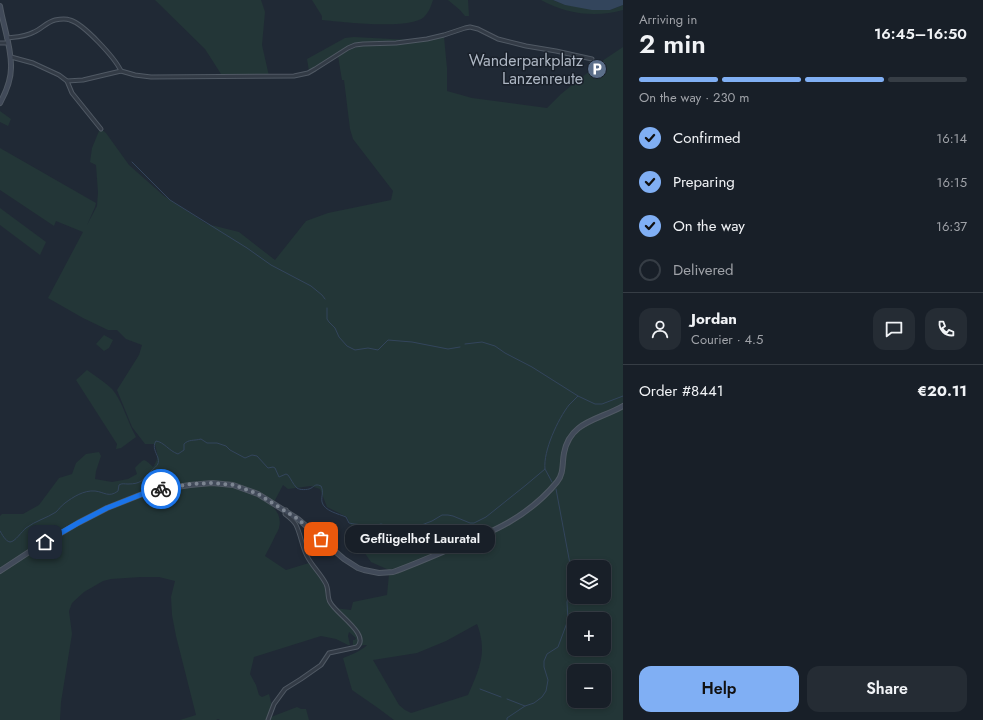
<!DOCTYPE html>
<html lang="en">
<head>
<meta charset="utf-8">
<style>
	body { margin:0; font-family:Jost,sans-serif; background:#252c34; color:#f1f3f6; height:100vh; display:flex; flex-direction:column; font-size:15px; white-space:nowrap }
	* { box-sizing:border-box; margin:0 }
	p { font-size:13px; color:#9fa2a8 }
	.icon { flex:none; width:22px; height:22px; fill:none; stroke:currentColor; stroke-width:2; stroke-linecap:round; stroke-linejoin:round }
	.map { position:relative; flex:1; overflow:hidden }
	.sheet { display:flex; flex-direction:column; background:#181f28; width:360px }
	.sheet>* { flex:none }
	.tools { position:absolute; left:567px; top:560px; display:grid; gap:8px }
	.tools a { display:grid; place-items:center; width:44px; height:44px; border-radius:8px; background:#181f28; box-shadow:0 2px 6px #0003,0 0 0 1px #363d45; font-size:20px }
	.pin { position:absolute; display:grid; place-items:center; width:34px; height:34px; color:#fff; margin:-17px; border-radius:8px; box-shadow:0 2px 6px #0006 }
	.courier { position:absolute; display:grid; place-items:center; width:40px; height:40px; margin:-20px; border:3px solid #1a73e8; border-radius:50%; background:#fff; color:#222; box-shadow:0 1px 5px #0007 }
	.bubble { position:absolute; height:28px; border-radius:12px; background:#181f28; box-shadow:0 2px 6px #0003,0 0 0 1px #363d45; font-size:13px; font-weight:600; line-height:28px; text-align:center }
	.overview em { font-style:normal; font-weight:600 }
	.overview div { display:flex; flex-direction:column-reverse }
	.overview { display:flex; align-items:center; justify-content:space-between; height:68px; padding:0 16px }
	h1 { font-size:26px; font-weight:600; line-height:30px }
	.bar { display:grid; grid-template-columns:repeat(4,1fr); gap:6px 4px; align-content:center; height:48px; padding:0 16px }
	.bar i { height:5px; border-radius:3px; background:#363d45 }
	.bar .current { background:#80aff4 }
	.bar p { grid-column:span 4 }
	.line { display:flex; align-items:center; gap:10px; padding:0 16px; border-top:1px solid #363d45 }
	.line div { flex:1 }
	.round { display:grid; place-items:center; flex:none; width:42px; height:42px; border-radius:12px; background:#252c34 }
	ol { padding:0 16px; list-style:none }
	li { display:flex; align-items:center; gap:12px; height:44px }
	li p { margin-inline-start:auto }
	li .icon { padding:4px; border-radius:50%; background:#80aff4; color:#111; stroke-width:4 }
	li:last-child { color:#9fa2a8 }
	li i { width:22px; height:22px; border:2px solid #363d45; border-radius:50% }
	.primary-button { display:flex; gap:8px; margin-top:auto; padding:8px 16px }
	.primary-button a { flex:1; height:46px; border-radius:12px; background:#80aff4; color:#111; font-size:16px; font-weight:600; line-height:46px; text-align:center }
	.primary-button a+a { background:#252c34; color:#f1f3f6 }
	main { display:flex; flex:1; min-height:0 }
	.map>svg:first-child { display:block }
	.green { fill:#233637; fill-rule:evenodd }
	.water { fill:#33455c }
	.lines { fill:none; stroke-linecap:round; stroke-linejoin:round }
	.stream { stroke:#33455c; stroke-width:1 }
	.street-casing { stroke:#505964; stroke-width:5 }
	.secondary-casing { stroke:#505964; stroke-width:6 }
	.street { stroke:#333b46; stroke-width:3 }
	.secondary { stroke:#414a59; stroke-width:4 }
	.done { stroke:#7c8591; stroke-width:4; stroke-dasharray:0 7.2 }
	.route { stroke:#1a73e8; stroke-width:5 }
	.labels { text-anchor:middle; stroke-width:3; stroke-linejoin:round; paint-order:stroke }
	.poi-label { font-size:16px; fill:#adb6c3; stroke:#19202a; text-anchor:end }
</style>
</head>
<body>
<main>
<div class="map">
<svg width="623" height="720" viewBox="0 0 623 720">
	<rect width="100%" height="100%" fill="#202935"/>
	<g class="green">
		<path d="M155 0H261L265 12 262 45 269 76 221 74 205 49Z"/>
		<path d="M312 0H433C431 6 429 12 424 17 409 30 343 22 322 20V16Z"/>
		<path d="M448 0H468L469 16H465L460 10Z"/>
		<path d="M541 0H553L565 5 610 10 623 5V10C596 18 566 14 541 0Z"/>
		<path d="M354 37 410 40 361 43 350 45 309 71 307 59 345 38Z"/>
		<path d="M444 37 447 68V91L472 98 547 108 561 94 605 59 623 47V720H394L378 708 352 690 343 658C349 656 363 650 367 645L353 646V640H355L356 638 349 632 348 636 350 645H348L336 639 321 636 254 657 250 674 256 685 259 695 262 697 269 694 272 706 267 720H220L218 719 216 720H180L196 715 176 636 172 615 171 597 175 581 159 577H141L111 579 103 581 84 592 72 603 69 611 72 634 61 702 60 720H0V516L2 514H23L39 505 59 478 72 474 76 463 86 454 99 452 101 456 96 471 95 479 112 482 128 479 137 474 135 468C145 458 143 458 153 467 160 456 157 455 155 444H145L132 427 117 390 139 355 142 345 126 339 117 330H108L83 318 48 298 83 232 56 221 54 226 0 190V148L96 203 95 207 87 225 97 206 98 192 96 165 90 162 92 148 99 131 101 129 106 133 129 165 164 196 207 224 239 232 275 260 306 221 328 213 391 200 393 191 353 139 350 129 344 80H342L338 56C359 41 386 45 410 43 422 42 433 39 444 37ZM240 485 255 491 274 502 283 485 288 489 311 486 320 489 327 507 347 517 353 530 355 539 371 562 389 570 408 565 389 574 387 595 353 602 351 610 334 608 328 590 309 563 286 570 265 556C268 550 272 543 275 536 276 534 278 531 279 528 285 504 253 494 236 487ZM574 567H604V597H574ZM574 619H604V649H574ZM477 624C480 631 482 641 482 649 482 665 474 681 468 695L411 713 405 710 399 705 373 660 417 653 446 641ZM574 671H604V701H574Z"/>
		<path d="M0 111 11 119 8 126 0 122Z"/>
		<path d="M0 208 46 242 40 255 0 225Z"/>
		<path d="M104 335 113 340 109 348 104 351 96 344Z"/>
		<path d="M87 370C95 376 105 382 112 389 122 400 128 423 136 437L121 448 116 449 117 444 76 380Z"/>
		<path d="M297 707 301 709H306L309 720H270L271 717Z"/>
	</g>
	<path class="water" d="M553 0H623V5L610 10H592L565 5Z"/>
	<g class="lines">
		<g class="stream">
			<path d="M132 162 170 200 247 248 271 265 311 286 322 295 325 299"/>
			<path d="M327 308V319L329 322 335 328 339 337 347 346 355 350 368 348 378 350 388 340 412 342 448 349 460 347"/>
			<path d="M465 344 482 342 495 346 505 353 532 367 578 396"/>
			<path d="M545 469 552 482"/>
			<path d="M0 531C2 534 5 541 10 542 15 542 22 531 26 528 35 521 47 518 56 512 59 509 61 506 65 503 73 497 84 490 95 491 104 492 109 498 118 491L119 485C122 483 124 484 128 484 141 484 143 480 151 471 155 467 160 465 158 458 156 452 152 447 156 441 164 442 169 451 178 454L184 450V444C189 439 194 441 201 439L207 443H217L226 446 230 450 245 458 252 455 257 456 268 468 273 467 275 468 279 477 286 474 288 475C291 479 293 484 296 487 298 490 305 490 309 489 315 487 314 483 321 486 324 492 321 496 322 502 324 511 339 514 346 517L349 523 354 524 364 525 370 527 381 524 393 527 419 526 432 521 442 515H448L453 516 470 523H474L486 517 526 485 545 469C543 451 558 419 569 405 572 402 575 399 578 396L595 404H602L623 396"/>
			<path d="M480 689 501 697"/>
			<path d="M507 699 525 706"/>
			<path d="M507 720V718L525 706 534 703 542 697 546 691 548 680 544 667V661L547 654 558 647 568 620 567 602 573 580 556 489"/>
		</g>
		<g class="street-casing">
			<g id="street">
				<path d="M7 38C16 37 25 37 34 32 41 29 47 22 55 20 60 19 65 18 70 20 84 24 115 58 121 71"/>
				<path d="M0 43H8"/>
				<path d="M11 57 33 63 59 75 67 81 83 80 121 71 135 75 151 77 294 76 308 73 315 69 348 48 355 45 363 44 396 43 427 39 444 35 465 28 470 27 478 29 498 39 526 46 556 51 592 59"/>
				<path d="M67 81 72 93 101 129"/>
				<path d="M268 720 274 704 285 689 301 679 321 665 329 653 357 647C371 635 335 613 330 602 327 597 329 590 326 584 321 574 312 566 307 556 302 547 301 535 296 525 294 521 289 517 285 514L286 510"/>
			</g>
		</g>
		<g class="secondary-casing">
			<g id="secondary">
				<path d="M0 6C3 25 12 48 11 68 11 80 6 92 0 103"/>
				<path d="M0 571 29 552 78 523 107 508 150 491 190 485 212 483 233 485 247 490 258 494 298 519 344 559 358 568 364 570 379 573 393 572C413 565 433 556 452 548 493 532 528 517 557 482 564 474 562 463 564 453 570 421 599 420 623 406"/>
			</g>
		</g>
		<use href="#street" class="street"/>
		<use href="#secondary" class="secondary"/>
	</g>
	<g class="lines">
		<path class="done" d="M161 489 191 484 212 483 234 485 247 490 258 494 298 519 321 539"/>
		<path class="route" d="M45 542 78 523 107 508 150 491 161 489"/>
	</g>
	<defs>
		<g id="parking-disc" transform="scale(1)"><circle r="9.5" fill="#5c6f8a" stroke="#19202a"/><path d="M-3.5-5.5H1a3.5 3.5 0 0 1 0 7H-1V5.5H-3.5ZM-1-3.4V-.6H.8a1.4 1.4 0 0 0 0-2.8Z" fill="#fff"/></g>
	</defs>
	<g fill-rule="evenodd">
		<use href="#parking-disc" x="597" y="69"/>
	</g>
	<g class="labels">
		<g class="poi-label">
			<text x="583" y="66">Wanderparkplatz<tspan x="583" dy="18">Lanzenreute</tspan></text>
		</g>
	</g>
</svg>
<div class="tools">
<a><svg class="icon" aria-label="layers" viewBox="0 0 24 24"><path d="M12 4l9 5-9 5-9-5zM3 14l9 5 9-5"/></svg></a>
<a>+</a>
<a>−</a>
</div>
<div class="pin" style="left:321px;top:539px;background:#ea580c"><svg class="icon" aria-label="bag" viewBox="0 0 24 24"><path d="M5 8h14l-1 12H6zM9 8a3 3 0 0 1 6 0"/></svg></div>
<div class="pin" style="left:45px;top:542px;background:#1f2937"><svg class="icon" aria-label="home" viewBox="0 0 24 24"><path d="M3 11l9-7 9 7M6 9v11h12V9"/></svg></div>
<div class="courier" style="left:161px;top:489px"><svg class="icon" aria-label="bike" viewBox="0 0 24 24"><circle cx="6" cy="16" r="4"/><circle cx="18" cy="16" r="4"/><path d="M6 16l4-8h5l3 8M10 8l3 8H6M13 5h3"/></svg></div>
<div class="bubble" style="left:345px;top:525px;width:150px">Geflügelhof Lauratal</div>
</div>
<section class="sheet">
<div class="overview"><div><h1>2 min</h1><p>Arriving in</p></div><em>16:45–16:50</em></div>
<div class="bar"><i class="current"></i><i class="current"></i><i class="current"></i><i></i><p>On the way · 230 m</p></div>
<ol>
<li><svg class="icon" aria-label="check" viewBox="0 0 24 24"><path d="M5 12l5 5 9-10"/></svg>Confirmed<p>16:14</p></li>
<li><svg class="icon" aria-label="check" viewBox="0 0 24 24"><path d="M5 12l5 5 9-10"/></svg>Preparing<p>16:15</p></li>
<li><svg class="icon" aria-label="check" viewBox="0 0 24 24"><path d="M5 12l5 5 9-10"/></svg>On the way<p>16:37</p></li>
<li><i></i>Delivered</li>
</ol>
<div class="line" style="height:72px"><a class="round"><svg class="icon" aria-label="person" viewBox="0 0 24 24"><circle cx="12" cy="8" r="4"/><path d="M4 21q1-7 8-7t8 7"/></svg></a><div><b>Jordan</b><p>Courier · 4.5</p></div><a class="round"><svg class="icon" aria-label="chat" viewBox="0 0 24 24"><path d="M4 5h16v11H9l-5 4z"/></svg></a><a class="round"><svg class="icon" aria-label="phone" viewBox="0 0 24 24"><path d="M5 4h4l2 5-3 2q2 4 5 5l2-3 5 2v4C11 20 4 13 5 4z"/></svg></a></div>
<div class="line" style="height:52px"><div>Order #8441</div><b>€20.11</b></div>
<div class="primary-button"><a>Help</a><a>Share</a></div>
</section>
</main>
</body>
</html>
